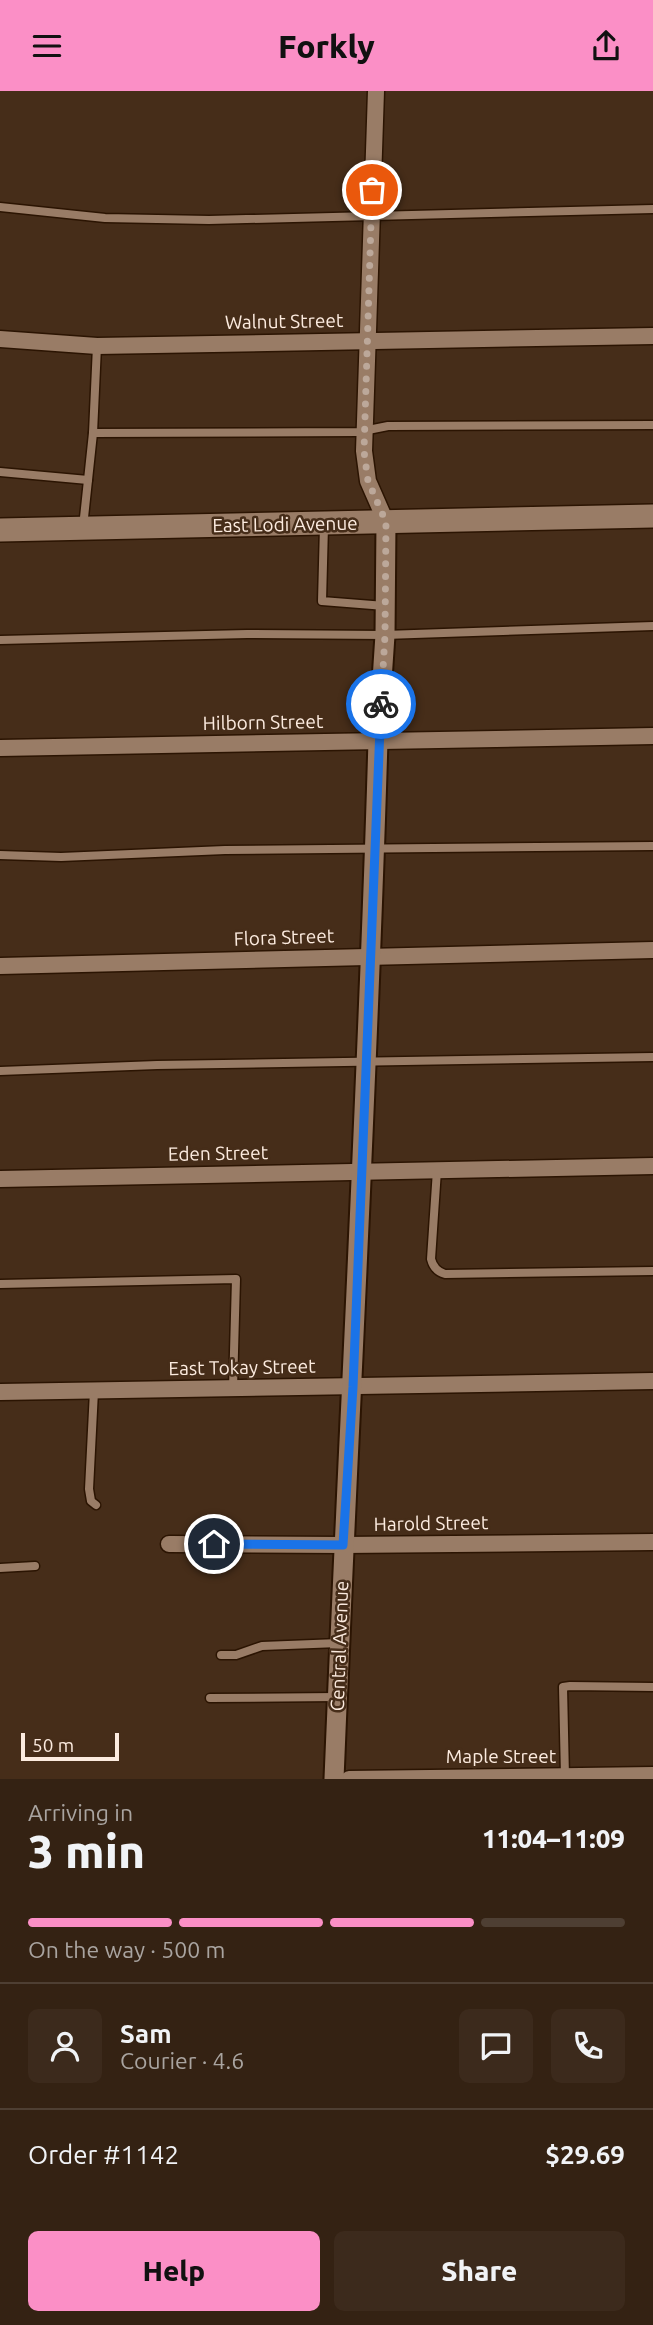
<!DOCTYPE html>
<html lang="en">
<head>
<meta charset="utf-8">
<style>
	body { margin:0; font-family:Ubuntu,sans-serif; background:#3c2a1c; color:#f1f3f6; height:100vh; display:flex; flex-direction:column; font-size:26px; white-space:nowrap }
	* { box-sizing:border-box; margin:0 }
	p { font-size:23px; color:#a9a4a0 }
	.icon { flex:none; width:38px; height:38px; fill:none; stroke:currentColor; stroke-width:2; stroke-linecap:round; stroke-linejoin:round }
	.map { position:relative; height:1688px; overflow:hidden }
	.panel { display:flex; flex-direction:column; background:#342213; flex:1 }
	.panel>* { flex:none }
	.scale { position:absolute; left:21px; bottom:18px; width:98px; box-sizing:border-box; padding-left:7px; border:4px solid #fcebdf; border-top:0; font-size:19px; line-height:24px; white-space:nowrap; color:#fcebdf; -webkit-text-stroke:5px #462d19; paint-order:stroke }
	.pin { position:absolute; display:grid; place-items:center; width:60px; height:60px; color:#fff; margin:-30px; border:4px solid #fff; border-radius:50%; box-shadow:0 2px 7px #0007 }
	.courier { position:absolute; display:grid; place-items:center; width:70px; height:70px; margin:-35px; border:5px solid #1a73e8; border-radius:50%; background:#fff; color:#222; box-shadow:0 2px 9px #0007 }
	.headline em { font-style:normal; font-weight:800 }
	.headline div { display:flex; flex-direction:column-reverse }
	.headline { display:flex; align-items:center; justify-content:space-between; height:119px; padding:0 28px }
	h1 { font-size:46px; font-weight:800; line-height:52px }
	.bar { display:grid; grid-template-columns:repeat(4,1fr); gap:10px 7px; align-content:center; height:84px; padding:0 28px }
	.bar i { height:9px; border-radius:5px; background:#4e3f33 }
	.bar .current { background:#fb8fc6 }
	.bar p { grid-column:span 4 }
	.line { display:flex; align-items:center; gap:18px; padding:0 28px; border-top:2px solid #4e3f33 }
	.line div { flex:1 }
	.round { display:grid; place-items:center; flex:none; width:74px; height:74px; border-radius:10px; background:#3c2a1c }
	.primary-button { display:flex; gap:14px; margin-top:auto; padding:14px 28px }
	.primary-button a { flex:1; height:80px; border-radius:10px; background:#fb8fc6; color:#111; font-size:28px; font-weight:800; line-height:80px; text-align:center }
	.primary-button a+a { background:#3c2a1c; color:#f1f3f6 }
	header { display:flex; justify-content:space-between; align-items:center; height:91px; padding:0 28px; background:#fb8fc6; color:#111; font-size:32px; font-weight:800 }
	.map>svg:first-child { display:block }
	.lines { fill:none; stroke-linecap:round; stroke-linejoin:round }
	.service-casing { stroke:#2b1402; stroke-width:11 }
	.minor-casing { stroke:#2b1402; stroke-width:19 }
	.tertiary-casing { stroke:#2b1402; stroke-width:23 }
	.secondary-casing { stroke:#2b1402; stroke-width:26 }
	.service { stroke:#997c66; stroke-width:8 }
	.minor { stroke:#997c66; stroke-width:16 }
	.tertiary { stroke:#997c66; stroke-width:19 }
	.secondary { stroke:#997c66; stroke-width:23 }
	.done { stroke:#bca89a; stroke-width:7; stroke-dasharray:0 12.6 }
	.route { stroke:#1a73e8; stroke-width:9 }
	.labels { text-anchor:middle; stroke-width:5; stroke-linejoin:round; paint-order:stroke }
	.street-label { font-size:19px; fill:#fcebdf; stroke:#462d19 }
</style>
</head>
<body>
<header><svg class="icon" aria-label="menu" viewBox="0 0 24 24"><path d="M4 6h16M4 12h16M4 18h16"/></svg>Forkly<svg class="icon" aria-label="share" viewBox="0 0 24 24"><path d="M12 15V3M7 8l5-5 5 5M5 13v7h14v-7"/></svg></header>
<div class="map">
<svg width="653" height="1688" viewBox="0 0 653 1688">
	<rect width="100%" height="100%" fill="#462d19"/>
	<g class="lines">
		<g class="service-casing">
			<g id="service">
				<path d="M0 116 105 127 209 129 653 118"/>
				<path d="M93 342 358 341 388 335 653 334"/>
				<path d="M0 381 88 389"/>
				<path d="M324 435 322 510 385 515"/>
				<path d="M83 436 93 342 97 255"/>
				<path d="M0 549 247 543 385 544 653 535"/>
				<path d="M0 764 61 766 225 759 653 755"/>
				<path d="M0 980 157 974 653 966"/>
				<path d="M437 1079 431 1168C433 1176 438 1181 445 1183L653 1180"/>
				<path d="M0 1193 236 1188 233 1297"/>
				<path d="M94 1300 89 1398 91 1410 96 1414"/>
				<path d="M0 1477 35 1475"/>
				<path d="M221 1564H236L262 1555 339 1552"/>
				<path d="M210 1607 337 1606"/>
				<path d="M565 1686 563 1596 570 1595 653 1596"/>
			</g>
		</g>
		<g class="minor-casing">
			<g id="minor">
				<path d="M376 0 364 360 368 390 386 431"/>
				<path d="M0 248 97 255 653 245"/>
				<path d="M0 657 653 645"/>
				<path d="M0 875 653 859"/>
				<path d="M0 1088 653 1075"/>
				<path d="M0 1301 653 1290"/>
				<path d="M169 1453 343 1454 653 1451"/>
				<path d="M349 1688 653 1684"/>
			</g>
		</g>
		<g class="tertiary-casing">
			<path id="tertiary" d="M334 1688C348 1342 368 996 378 649L385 544 386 431"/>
		</g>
		<g class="secondary-casing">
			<path id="secondary" d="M0 439 653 425"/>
		</g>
		<use href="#service" class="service"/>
		<use href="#minor" class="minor"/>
		<use href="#tertiary" class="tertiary"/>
		<use href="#secondary" class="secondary"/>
	</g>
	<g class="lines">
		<path class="done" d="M372 99 364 360 368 390 386 431 385 544 381 613"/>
		<path class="route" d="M214 1453 343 1454 353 1296 381 613"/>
	</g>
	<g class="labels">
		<g class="street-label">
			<text transform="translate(284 230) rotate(-1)" y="7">Walnut Street</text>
			<text transform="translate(285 433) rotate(-1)" y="7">East Lodi Avenue</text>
			<text transform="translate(263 631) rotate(-1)" y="7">Hilborn Street</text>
			<text transform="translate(284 846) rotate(-2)" y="7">Flora Street</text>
			<text transform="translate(218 1062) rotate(-1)" y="7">Eden Street</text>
			<text transform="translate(242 1276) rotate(-1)" y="7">East Tokay Street</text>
			<text transform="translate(431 1432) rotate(-1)" y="7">Harold Street</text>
			<text transform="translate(339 1555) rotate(-88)" y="7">Central Avenue</text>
			<text x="501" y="1672">Maple Street</text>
		</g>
	</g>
</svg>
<div class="scale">50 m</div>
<div class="pin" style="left:372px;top:99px;background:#ea580c"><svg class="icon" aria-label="bag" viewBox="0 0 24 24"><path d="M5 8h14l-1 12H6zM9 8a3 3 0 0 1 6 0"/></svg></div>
<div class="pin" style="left:214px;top:1453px;background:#1f2937"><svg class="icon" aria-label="home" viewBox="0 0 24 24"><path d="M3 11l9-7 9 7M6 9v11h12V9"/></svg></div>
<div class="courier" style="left:381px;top:613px"><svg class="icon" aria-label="bike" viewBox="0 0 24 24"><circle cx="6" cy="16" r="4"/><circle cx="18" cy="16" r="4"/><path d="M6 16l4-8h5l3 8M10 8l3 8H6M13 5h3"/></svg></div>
</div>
<section class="panel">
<div class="headline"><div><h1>3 min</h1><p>Arriving in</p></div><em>11:04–11:09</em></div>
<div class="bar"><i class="current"></i><i class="current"></i><i class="current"></i><i></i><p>On the way · 500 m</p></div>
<div class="line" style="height:126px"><a class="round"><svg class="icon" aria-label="person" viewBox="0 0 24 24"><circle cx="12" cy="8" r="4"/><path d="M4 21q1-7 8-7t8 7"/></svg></a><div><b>Sam</b><p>Courier · 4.6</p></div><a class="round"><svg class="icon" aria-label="chat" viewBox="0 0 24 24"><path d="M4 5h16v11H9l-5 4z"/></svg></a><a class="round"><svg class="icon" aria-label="phone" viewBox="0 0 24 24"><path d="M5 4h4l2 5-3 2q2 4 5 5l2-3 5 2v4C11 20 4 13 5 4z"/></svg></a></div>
<div class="line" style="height:91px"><div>Order #1142</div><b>$29.69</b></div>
<div class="primary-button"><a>Help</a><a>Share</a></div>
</section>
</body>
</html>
